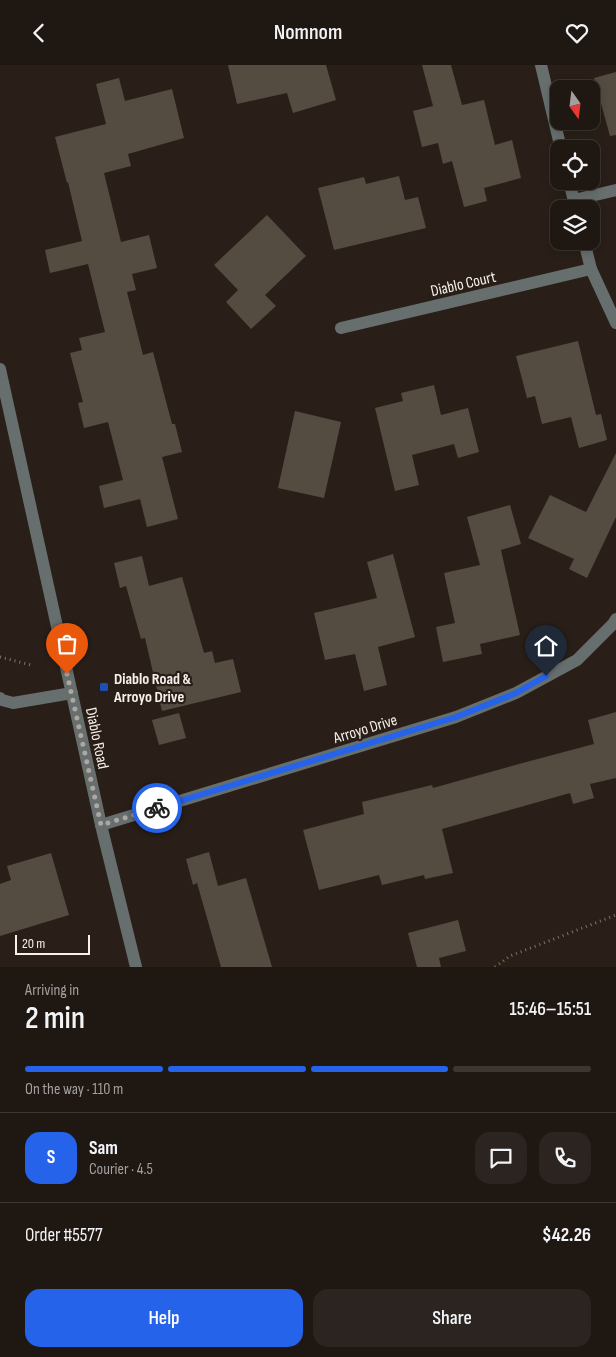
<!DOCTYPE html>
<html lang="en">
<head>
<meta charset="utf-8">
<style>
	body { margin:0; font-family:"Sofia Sans Condensed",sans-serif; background:#2c2420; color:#f1f3f6; height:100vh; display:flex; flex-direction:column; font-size:19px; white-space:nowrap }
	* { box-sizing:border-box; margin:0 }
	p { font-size:16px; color:#a19f9f }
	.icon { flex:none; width:28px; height:28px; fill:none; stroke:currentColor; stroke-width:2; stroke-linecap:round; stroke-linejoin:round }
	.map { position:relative; height:902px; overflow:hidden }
	.drawer { display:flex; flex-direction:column; background:#1f1712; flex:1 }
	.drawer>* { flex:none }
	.needle { width:32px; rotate:166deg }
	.controls { position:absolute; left:550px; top:15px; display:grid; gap:10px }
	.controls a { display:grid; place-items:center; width:50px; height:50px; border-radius:10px; background:#1f1712; box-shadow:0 2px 8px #0003,0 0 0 1px #3c3632; font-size:25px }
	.scale { position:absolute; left:15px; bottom:12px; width:75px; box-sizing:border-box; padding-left:5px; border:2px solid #f6efea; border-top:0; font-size:14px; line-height:18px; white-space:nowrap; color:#f6efea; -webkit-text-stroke:4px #291f18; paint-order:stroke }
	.pin { position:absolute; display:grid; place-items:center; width:42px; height:42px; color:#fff; margin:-51px -21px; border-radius:50% 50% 50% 0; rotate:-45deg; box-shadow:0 0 5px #0007 }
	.pin .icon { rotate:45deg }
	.courier { position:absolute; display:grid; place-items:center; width:50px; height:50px; margin:-25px; border:4px solid #2563eb; border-radius:50%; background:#fff; color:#222; box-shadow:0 1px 6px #0007 }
	.head em { font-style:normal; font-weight:600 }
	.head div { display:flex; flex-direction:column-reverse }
	.head { display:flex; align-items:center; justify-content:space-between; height:85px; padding:0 25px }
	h1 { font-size:32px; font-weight:600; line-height:38px }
	.bar { display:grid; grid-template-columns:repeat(4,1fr); gap:8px 5px; align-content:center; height:60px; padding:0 25px }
	.bar i { height:6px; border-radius:4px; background:#3c3632 }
	.bar .on { background:#2563eb }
	.bar p { grid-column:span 4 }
	.line { display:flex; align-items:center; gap:12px; padding:0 25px; border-top:1px solid #3c3632 }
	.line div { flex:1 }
	.round { display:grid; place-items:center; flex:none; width:52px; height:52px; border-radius:15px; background:#2c2420 }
	.action { display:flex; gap:10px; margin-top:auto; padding:10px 25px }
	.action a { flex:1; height:58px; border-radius:15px; background:#2563eb; color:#fff; font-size:20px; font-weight:600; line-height:58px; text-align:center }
	.action a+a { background:#2c2420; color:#f1f3f6 }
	header { display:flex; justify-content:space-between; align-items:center; height:65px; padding:0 25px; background:#1f1712; font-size:22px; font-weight:600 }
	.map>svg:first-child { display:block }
	.building { fill:#544c41 }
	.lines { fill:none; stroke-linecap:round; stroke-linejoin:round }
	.path { stroke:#7c736d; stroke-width:3; stroke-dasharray:1 4; stroke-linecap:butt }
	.minor { stroke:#676f6e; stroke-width:12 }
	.done { stroke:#aea6a0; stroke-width:5; stroke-dasharray:0 9 }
	.route { stroke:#2563eb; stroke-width:6 }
	.transit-dot { fill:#1a4fb4; stroke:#291f18; stroke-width:2 }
	.labels { text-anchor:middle; stroke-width:4.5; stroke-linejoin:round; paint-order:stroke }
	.street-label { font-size:16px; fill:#f6efea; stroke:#291f18 }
	.poi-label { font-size:16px; font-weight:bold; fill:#f6efea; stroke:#291f18; text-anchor:start }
</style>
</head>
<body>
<header><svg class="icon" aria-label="back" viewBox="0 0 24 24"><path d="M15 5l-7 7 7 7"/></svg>Nomnom<svg class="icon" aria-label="heart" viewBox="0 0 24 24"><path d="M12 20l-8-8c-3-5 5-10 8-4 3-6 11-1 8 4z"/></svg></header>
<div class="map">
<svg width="616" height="902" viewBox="0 0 616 902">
	<rect width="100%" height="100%" fill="#291f18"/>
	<g class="building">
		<path d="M228 0H326L336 35 293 48 287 28 237 39Z"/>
		<path d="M422 0H451L462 40 484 35 495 80 512 75 521 113 484 123 487 136 464 142 452 96 443 99 438 78 422 82 413 46 433 41Z"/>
		<path d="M616 7V70L610 71 594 13Z"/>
		<path d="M119 13 125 36 172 24 184 73 128 89 131 101 104 108 121 177 149 170 157 203 132 209 136 225 127 227 143 290 153 287 172 359H175L182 387 162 392 178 454 147 462 140 434 104 443 99 421 123 415 108 357 84 363 78 338 83 337 70 288 82 285 79 273 105 267 88 199 50 208 45 185 82 176 68 117 67 118 55 72 106 59 96 19Z"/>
		<path d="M399 111 405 135 418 132 426 163 334 185 318 123 364 112 366 119Z"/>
		<path d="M267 150 306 191 265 230 276 241 251 264 226 237 238 225 214 200Z"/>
		<path d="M578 276 596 350 601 349 607 375 579 383 571 352 542 359 535 331 527 333 516 291Z"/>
		<path d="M434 320 441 350 468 343 479 387 458 393 454 379 412 390 419 420 395 426 375 343 403 336 401 328Z"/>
		<path d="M295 346 341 357 324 433 278 423Z"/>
		<path d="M616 388V452L587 513 569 504 574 494 528 473 550 430 586 447Z"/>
		<path d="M510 440 521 479 501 485 520 570 480 579 482 589 443 597 436 562 455 558 444 508 480 500 467 452Z"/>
		<path d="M393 489 415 572 378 582 387 620 364 626 355 589 325 595 314 548 377 533 367 497Z"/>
		<path d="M142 491 149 521 182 512 204 588 212 586 215 598 233 594 241 627 162 646 145 573 141 574 126 521 120 523 114 498Z"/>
		<path d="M616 647V713L590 719 594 733 573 739 570 728 442 764 453 808 425 814 424 810 382 820 379 810 319 825 303 765 364 749 362 737 432 720 433 723 530 696 594 679 588 655Z"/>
		<path d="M179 648 186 673 159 680 152 655Z"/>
		<path d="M209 787 218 821 246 813 272 902H221L197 818 193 820 186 794Z"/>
		<path d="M51 788 69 850 0 871V819L11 815 7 801Z"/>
		<path d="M458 855 466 886 439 893 441 902H417L408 868Z"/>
	</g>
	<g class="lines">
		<g class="path">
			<path d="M0 592 31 600"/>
			<path d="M495 902 510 891 616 850"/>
		</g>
		<g class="minor">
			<path d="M541 0 561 84"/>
			<path d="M569 116 576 144"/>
			<path d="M574 135 616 125"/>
			<path d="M584 176 591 204 616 258"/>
			<path d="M341 263 591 204"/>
			<path d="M0 304 101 760 136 902"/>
			<path d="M0 633 2 635 13 638 72 628"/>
			<path d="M101 760 456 652 516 628 577 595 613 559 616 554"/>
		</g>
	</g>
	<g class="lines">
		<path class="done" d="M67 609 101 760 157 743"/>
		<path class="route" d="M157 743 456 652 516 628 546 611"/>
	</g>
	<rect class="transit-dot" x="99" y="617" width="10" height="10" rx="2.5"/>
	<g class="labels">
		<g class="street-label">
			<text transform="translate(463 218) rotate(-13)" y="6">Diablo Court</text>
			<text transform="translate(365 663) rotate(-17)" y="6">Arroyo Drive</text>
			<text transform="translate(98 673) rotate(78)" y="6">Diablo Road</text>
		</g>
		<g class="poi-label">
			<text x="114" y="619">Diablo Road &amp;<tspan x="114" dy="18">Arroyo Drive</tspan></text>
		</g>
	</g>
</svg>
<div class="controls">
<a><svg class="needle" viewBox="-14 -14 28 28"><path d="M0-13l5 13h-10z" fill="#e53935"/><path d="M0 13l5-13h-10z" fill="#a19f9f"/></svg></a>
<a><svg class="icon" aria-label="locate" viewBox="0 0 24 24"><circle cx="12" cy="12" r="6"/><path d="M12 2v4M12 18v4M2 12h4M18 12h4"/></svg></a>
<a><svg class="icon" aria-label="layers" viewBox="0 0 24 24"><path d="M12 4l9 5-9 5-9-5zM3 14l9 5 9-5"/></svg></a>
</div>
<div class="scale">20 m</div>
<div class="pin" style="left:67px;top:609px;background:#ea580c"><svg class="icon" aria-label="bag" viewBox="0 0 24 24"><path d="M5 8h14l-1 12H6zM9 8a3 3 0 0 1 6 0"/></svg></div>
<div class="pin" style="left:546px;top:611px;background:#1f2937"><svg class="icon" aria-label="home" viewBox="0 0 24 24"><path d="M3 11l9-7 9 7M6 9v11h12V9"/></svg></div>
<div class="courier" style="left:157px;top:743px"><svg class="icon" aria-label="bike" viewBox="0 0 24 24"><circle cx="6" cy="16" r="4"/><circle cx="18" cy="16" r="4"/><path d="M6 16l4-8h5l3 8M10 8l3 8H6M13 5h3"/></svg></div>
</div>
<section class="drawer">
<div class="head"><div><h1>2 min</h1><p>Arriving in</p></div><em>15:46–15:51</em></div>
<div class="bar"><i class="on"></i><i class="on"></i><i class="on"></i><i></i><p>On the way · 110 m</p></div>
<div class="line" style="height:90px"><b class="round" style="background:#2563eb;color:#fff">S</b><div><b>Sam</b><p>Courier · 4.5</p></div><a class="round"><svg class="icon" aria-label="chat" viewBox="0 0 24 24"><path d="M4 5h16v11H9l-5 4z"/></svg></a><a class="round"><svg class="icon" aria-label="phone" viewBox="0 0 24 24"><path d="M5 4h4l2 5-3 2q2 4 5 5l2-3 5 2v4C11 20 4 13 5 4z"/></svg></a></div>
<div class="line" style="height:65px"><div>Order #5577</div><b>$42.26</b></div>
<div class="action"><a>Help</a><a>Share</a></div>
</section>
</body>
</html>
